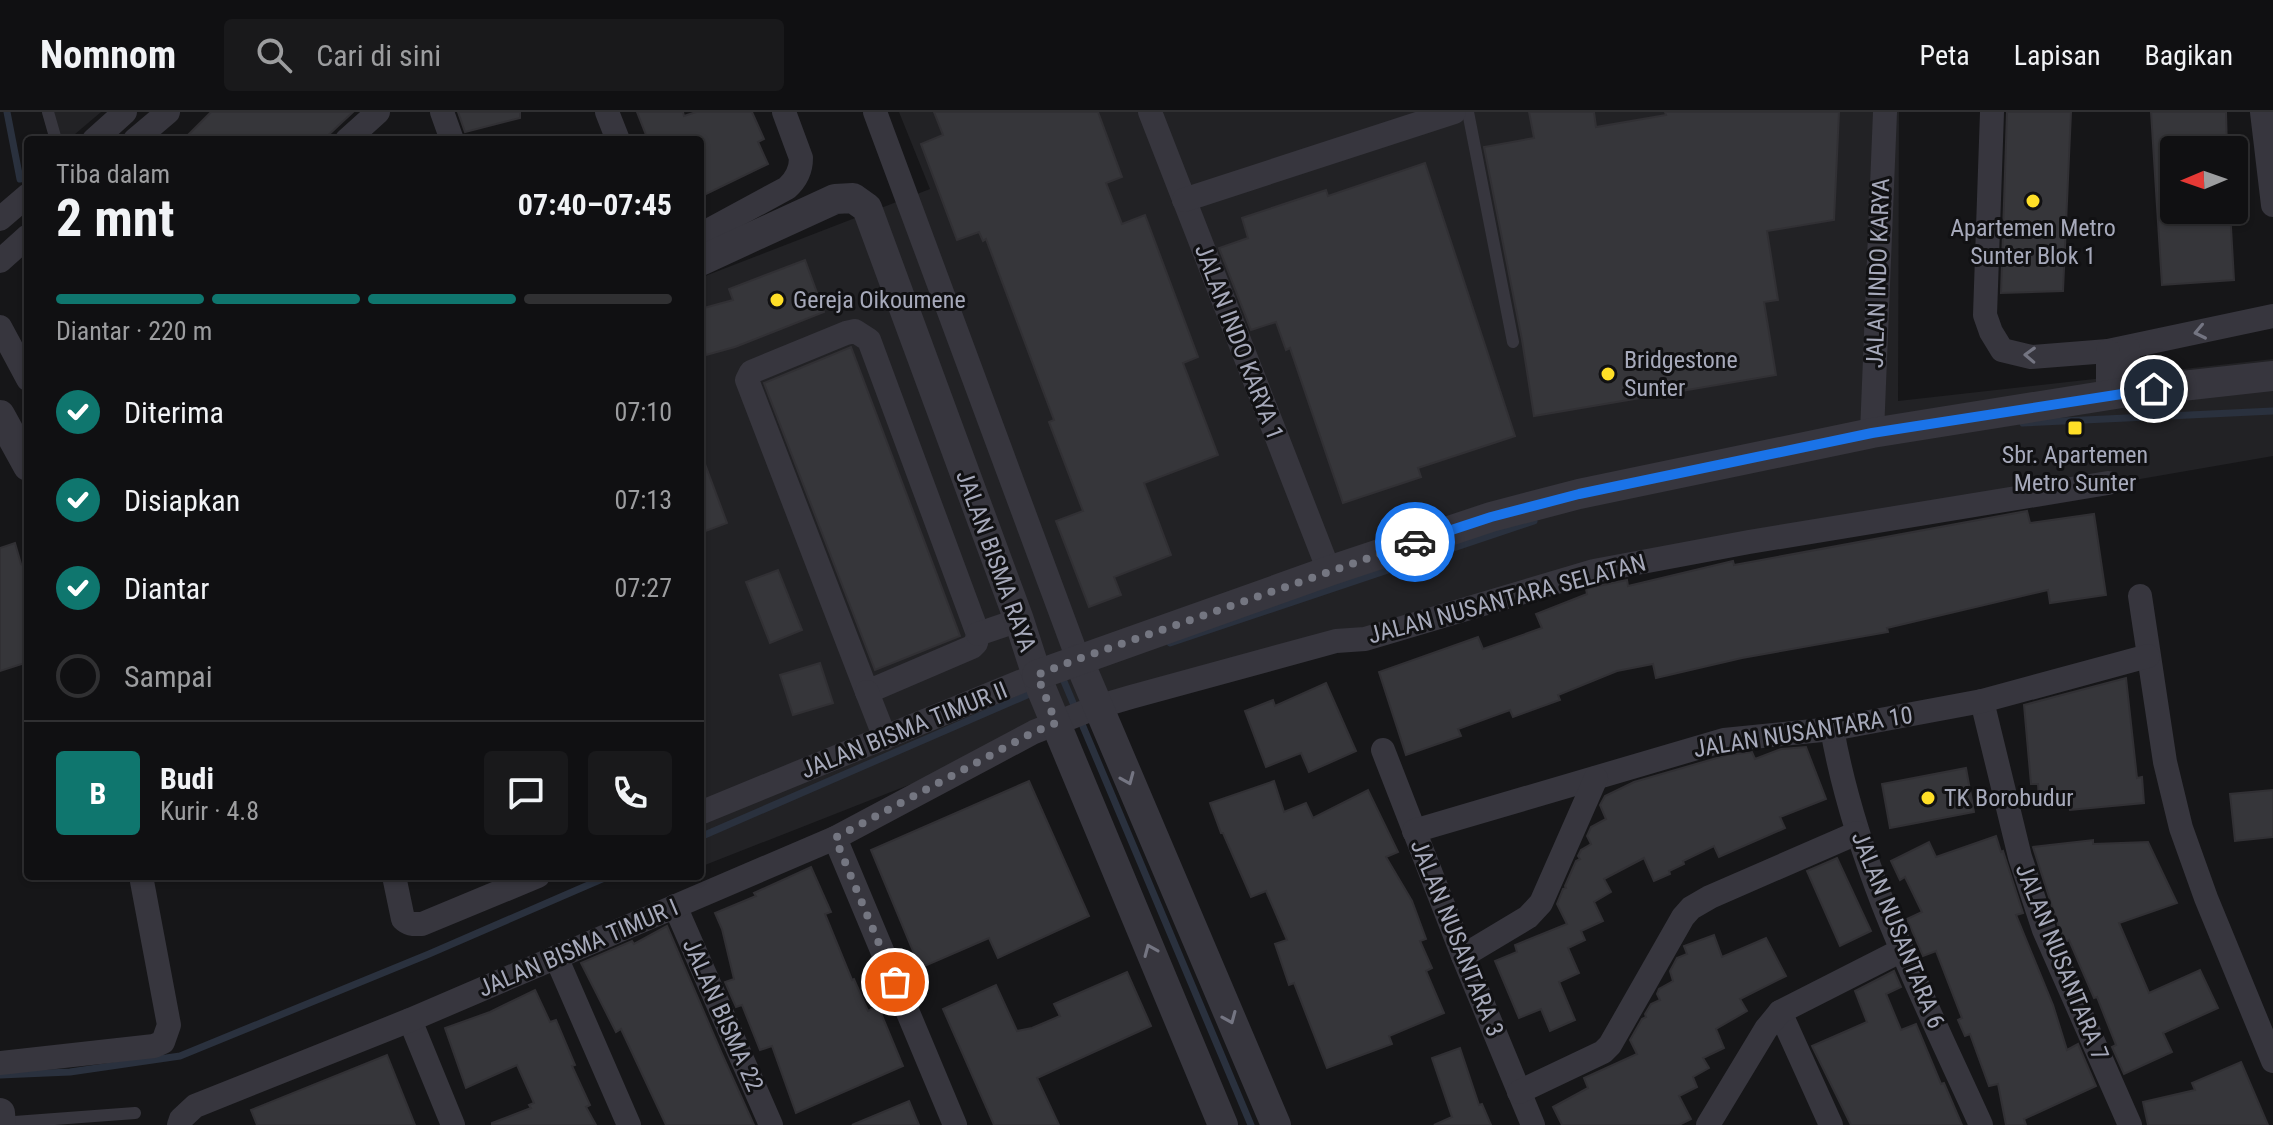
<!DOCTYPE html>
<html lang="id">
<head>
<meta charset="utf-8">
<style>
	body { margin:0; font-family:"Roboto Condensed",sans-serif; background:#19191b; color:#f1f3f6; height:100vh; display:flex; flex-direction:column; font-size:30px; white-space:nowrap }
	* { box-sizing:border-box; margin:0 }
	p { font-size:26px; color:#9c9d9f }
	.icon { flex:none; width:44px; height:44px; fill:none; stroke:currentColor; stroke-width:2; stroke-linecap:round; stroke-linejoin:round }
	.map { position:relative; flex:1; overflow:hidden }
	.sheet { position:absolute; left:24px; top:24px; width:680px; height:744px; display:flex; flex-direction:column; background:#101012; border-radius:8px; box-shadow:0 2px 6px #0004,0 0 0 2px #303032 }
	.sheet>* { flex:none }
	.needle { width:52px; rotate:268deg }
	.tools { position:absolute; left:2160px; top:24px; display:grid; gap:16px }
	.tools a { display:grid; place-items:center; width:88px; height:88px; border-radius:8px; background:#101012; box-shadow:0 2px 6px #0004,0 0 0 2px #303032; font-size:40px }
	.pin { position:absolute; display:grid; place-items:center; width:68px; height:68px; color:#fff; margin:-34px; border:4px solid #fff; border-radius:50%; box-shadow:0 2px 8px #0007 }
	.courier { position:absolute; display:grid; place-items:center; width:80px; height:80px; margin:-40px; border:6px solid #1a73e8; border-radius:50%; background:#fff; color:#222; box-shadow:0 2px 10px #0007 }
	.overview em { font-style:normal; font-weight:700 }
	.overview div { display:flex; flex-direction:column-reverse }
	.overview { display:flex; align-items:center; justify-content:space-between; height:136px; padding:0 32px }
	h1 { font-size:52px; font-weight:700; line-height:60px }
	.bar { display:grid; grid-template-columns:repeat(4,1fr); gap:12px 8px; align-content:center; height:96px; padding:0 32px }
	.bar i { height:10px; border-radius:6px; background:#303032 }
	.bar .current { background:#0f766e }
	.bar p { grid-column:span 4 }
	.line { display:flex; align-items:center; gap:20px; padding:0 32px; border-top:2px solid #303032 }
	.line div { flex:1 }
	.round { display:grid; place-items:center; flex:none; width:84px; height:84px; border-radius:8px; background:#19191b }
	ol { padding:0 32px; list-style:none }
	li { display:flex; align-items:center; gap:24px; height:88px }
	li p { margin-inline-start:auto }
	li .icon { padding:8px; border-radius:50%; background:#0f766e; color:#fff; stroke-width:4 }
	li:last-child { color:#9c9d9f }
	li i { width:44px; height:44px; border:4px solid #303032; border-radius:50% }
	header { display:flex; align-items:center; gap:48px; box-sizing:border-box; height:112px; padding:0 40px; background:#101012; border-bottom:2px solid #303032 }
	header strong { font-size:38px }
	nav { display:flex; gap:44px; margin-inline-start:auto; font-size:28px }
	.search { width:560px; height:72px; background:#19191b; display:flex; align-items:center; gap:20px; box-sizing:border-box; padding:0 28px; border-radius:8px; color:#9c9d9f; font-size:30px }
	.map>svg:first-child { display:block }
	.built { fill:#222225 }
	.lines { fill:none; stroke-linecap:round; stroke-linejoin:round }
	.stream { stroke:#2a313e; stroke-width:7 }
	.building { fill:#36363a; stroke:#313034; stroke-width:2 }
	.service { stroke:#37363e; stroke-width:12 }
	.minor { stroke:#37363e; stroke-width:24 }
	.tertiary { stroke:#37363e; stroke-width:30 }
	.oneway { stroke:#747582 }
	.done { stroke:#747681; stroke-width:8; stroke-dasharray:0 14.4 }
	.route { stroke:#1a73e8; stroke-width:10 }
	.poi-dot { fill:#ffdf27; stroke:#111113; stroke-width:3 }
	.labels { text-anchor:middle; stroke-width:6; stroke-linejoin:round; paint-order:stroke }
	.poi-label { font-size:24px; fill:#a6a9ba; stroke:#111113; text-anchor:start }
	.street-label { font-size:24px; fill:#a6a9ba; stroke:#111113 }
</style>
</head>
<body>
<header>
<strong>Nomnom</strong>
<div class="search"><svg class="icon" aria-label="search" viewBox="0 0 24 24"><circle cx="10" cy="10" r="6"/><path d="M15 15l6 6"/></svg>Cari di sini</div>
<nav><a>Peta</a><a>Lapisan</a><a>Bagikan</a></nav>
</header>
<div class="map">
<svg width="2273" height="1013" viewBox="0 0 2273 1013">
	<rect width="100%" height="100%" fill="#161618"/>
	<g class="built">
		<path d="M42 0H101L68 28H50Z"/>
		<path d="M899 0H1899L1898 289 2273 247V344L1573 465 1046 619 700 755V166L930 77Z"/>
	</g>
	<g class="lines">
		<g class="stream">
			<path d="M7 0 20 67"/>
			<path d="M2023 311 2273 299"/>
			<path d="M1170 531 1534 409"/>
			<path d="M1063 567 1251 1013"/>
			<path d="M700 725 1034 580"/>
			<path d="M0 963 70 960 180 944 429 842 609 764"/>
		</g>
	</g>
	<g class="building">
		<path d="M211 0H353L323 28H183Z"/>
		<path d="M458 0H520V6L465 20Z"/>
		<path d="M637 0H683L684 4 696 0H752L764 27 758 30 768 52 700 85V28H648Z"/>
		<path d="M934 0H1098L1122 65 1106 71 1122 112 1145 103 1198 245 1183 251 1218 343 1144 371 1171 443 1114 465 1121 483 1089 495 1056 409 1083 399 1049 310 1054 308 986 127 983 129 979 120 957 128 921 32 943 23Z"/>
		<path d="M1529 0H1594L1596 15 1666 3 1665 0H1839L1834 108 1767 119 1778 188 1764 190 1776 263 1534 304 1522 228 1484 35 1534 26Z"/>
		<path d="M2007 0H2071L2063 179 2001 181Z"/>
		<path d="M2151 0H2226L2227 38H2174V98H2230L2234 168 2162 173Z"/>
		<path d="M1425 51 1515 324 1418 356 1421 365 1343 391 1290 236 1286 238 1276 210 1251 218 1219 136 1248 126 1242 106 1326 78 1328 84Z"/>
		<path d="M805 148 824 200 735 235 706 243 700 222V197L733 188 729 177Z"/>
		<path d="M851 235 960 524 875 558 764 271Z"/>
		<path d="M700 344H702L727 411 700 421Z"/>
		<path d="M2027 399 2030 411 2094 402 2106 483 2050 491 2048 478 1887 516 1888 520 1742 546 1656 566 1653 552 1617 559 1558 583 1560 588 1513 605 1510 598 1458 617 1461 624 1406 643 1379 560 1478 525 1483 537 1542 516 1536 502 1587 482 1586 477 1598 474 1627 468 1628 474 1733 449 1734 453Z"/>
		<path d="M15 431 21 452 28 456V550L0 559V436Z"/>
		<path d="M778 458 802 518 770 531 746 470Z"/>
		<path d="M820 551 833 591 793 603 780 563Z"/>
		<path d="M2126 566 2137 666 2142 665 2144 691 2070 698 2066 683 2039 688 2038 672H2031L2024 593Z"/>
		<path d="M1326 571 1356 639 1309 660 1301 641 1266 655 1245 599 1273 588 1275 594Z"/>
		<path d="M1806 635 1826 687 1780 705 1785 716 1719 745 1714 734 1683 749 1684 752 1669 759 1670 762 1654 769 1644 746 1604 767 1611 780 1594 790 1603 809 1581 819 1585 828 1568 836 1579 861 1559 870 1575 908 1550 919 1541 897 1519 906 1495 849 1517 840 1515 833 1567 812 1557 792 1563 777 1566 776 1565 774 1576 749 1580 747 1578 744 1581 738 1591 732 1587 724 1591 715 1606 707 1600 693 1605 684 1634 670 1727 643 1752 640 1755 647 1781 637Z"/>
		<path d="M1966 656 1974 700 1890 716 1882 672Z"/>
		<path d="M1029 669 1089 804 998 846 989 826 920 856 871 738Z"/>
		<path d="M1274 669 1284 700 1306 691 1313 706 1368 678 1398 740 1386 745 1412 789 1426 827 1420 829 1432 856 1426 859 1444 901 1389 924 1392 932 1327 956 1294 871 1289 873 1275 832 1287 828 1266 779 1251 785 1223 721H1221L1210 691Z"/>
		<path d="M2273 678V725L2235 729 2230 682Z"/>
		<path d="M1996 724 2001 740 2003 739 2023 801 2016 803 2053 893 2067 938 2078 932 2096 974 2024 1007 2026 1013H2006L1998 972 1989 974 1970 922 1965 924 1958 908 1962 906 1936 839 1923 844 1907 807 1922 800 1905 765 1900 768 1891 749 1929 730 1936 745Z"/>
		<path d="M2093 728V732L2148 730 2177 791 2119 811 2149 881 2200 858 2218 896 2163 921 2172 940 2124 962 2112 935 2116 933 2097 885 2094 886 2069 828 2065 830 2058 813 2033 735Z"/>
		<path d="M1837 746 1871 819 1840 834 1807 759Z"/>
		<path d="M811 755 831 800 825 802 852 868 854 867 868 899 878 894 903 954 796 1001 772 934 760 938 742 893 736 895 725 870 734 867 722 817 715 801 756 784 754 781Z"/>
		<path d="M667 814 722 942 754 1013H666L621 917 616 920 581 851 632 829 634 832Z"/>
		<path d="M1714 823 1722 845 1766 826 1786 864 1740 887 1747 899 1716 917 1724 936 1703 946 1709 956 1693 965 1697 975 1679 984 1691 1007 1679 1013H1562L1553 995 1588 976 1584 966 1637 942 1630 928 1642 907 1646 905 1645 902 1651 892 1660 888 1657 882 1659 877 1673 869 1670 859 1677 846 1687 842 1684 834Z"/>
		<path d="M1894 859 1901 875 1886 882 1901 918 1916 912 1941 972 1944 971 1962 1013H1851L1812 934 1867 910 1855 879Z"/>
		<path d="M1127 860 1151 914 1037 966 1059 1013H994L943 897 996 873 1017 919 1032 916 1060 904 1054 892Z"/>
		<path d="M535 878 550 910 556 908 575 953 572 954 590 993 586 995 596 1013H492V1011L531 996 529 993 534 991 517 953 466 976 445 916 490 900Z"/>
		<path d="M1460 936 1479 993 1482 992 1491 1013H1434L1452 1005 1432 946Z"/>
		<path d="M387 943 415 1013H257L251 998Z"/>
		<path d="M2241 950 2268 1013H2148L2143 990 2195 978 2192 971Z"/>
		<path d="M909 989 919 1013H852Z"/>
	</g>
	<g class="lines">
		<g class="service">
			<path d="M48 0 56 28"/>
			<path d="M1468 0 1513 230"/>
			<path d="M1 1011 135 1001"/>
		</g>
		<g class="minor">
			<path d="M442 0 452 28"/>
			<path d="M607 0 618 28"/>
			<path d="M875 0 1078 547"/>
			<path d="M1150 0 1329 459"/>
			<path d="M1992 0 1985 203 1991 220 2002 238 2031 245 2108 239 2273 204"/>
			<path d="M2262 0 2273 93"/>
			<path d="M94 28 125 0"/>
			<path d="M135 28 168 0"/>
			<path d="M347 28 378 0"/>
			<path d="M1184 88 1454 0"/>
			<path d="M0 107 28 83"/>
			<path d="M700 123 787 76C796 68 801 59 801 46L784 0"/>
			<path d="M0 149 28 124"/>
			<path d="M0 215 28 267"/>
			<path d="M855 219 869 228 978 522 976 531 972 535 867 580 747 268 751 260 846 221Z"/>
			<path d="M2128 236V280"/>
			<path d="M2108 239V284"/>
			<path d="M1872 321 1885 0"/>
			<path d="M2140 484 2165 650 2181 716 2206 786 2273 949"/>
			<path d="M978 522 1019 508"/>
			<path d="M867 580 885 626"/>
			<path d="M1982 589 2020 745 2044 818 2130 1013"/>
			<path d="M1832 617C1857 757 1923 885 1981 1013"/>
			<path d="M1383 638 1463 844 1533 1013"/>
			<path d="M700 701 1037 563"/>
			<path d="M1414 719 1724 628 1832 617 1982 589 2148 544"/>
			<path d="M835 726 955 1013"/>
			<path d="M394 764 403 807C409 813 414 812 422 812L538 764"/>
			<path d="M675 794 771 1013"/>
			<path d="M1463 844 1528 805 1541 791 1596 666"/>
			<path d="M556 845 629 1013"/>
			<path d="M1780 900 1831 1013"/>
			<path d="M410 908 453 1013"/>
			<path d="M0 951 154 934 163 930 169 913 141 764"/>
			<path d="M1519 980 1603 940 1610 933 1683 805 1691 796 1710 785 1857 721"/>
			<path d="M179 1013 181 1007 195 994 410 908 835 726 1034 620 1097 595 1131 585 1336 529 1365 527 1594 459 1749 430 2108 371"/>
			<path d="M1708 1013 1766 917 1780 900 1902 838"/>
		</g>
		<g class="tertiary">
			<path d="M700 149 835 87 853 86 867 96 1019 508 1041 576 1223 1013"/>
			<path d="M0 303 28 354"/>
			<path d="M1078 547 1276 1013"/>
			<path d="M1037 563 1329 459 1491 405 1579 382 1872 321 2128 280 2273 264"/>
			<path d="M0 1001 1 1013"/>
		</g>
	</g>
	<defs><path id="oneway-chevron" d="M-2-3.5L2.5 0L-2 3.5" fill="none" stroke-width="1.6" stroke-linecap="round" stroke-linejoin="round" transform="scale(2)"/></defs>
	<g class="oneway">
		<use href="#oneway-chevron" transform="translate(2200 220) rotate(168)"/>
		<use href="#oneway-chevron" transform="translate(2030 243) rotate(-178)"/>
		<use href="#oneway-chevron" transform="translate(1128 667) rotate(67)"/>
		<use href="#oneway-chevron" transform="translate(1150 838) rotate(-113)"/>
		<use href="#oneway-chevron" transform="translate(1230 906) rotate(67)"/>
	</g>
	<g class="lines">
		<path class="done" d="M895 870 835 726 1034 620 1056 611 1037 563 1078 547 1415 430"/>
		<path class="route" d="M1415 430 1491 405 1579 382 1872 321 2154 277"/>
	</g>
	<g class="poi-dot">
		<circle cx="2033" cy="89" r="8"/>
		<circle cx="777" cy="188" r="8"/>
		<circle cx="1608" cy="262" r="8"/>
		<rect x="2067" y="308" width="16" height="16" rx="4"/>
		<circle cx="1928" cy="686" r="8"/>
	</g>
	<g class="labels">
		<g class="poi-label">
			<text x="2033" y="124" text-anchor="middle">Apartemen Metro<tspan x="2033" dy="28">Sunter Blok 1</tspan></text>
			<text x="793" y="196">Gereja Oikoumene</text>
			<text x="1624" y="256">Bridgestone<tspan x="1624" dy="28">Sunter</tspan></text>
			<text x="2075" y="351" text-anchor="middle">Sbr. Apartemen<tspan x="2075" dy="28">Metro Sunter</tspan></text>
			<text x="1944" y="694">TK Borobudur</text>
		</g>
		<g class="street-label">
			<text transform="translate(1878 161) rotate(-88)" y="8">JALAN INDO KARYA</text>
			<text transform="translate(1239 230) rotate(69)" y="8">JALAN INDO KARYA 1</text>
			<text transform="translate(996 449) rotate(70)" y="8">JALAN BISMA RAYA</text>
			<text transform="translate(1507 487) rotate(-15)" y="8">JALAN NUSANTARA SELATAN</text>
			<text transform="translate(904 618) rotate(-22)" y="8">JALAN BISMA TIMUR II</text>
			<text transform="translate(1803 620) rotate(-9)" y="8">JALAN NUSANTARA 10</text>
			<text transform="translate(1898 818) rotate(68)" y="8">JALAN NUSANTARA 6</text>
			<text transform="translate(1457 826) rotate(68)" y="8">JALAN NUSANTARA 3</text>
			<text transform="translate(578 836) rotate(-23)" y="8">JALAN BISMA TIMUR I</text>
			<text transform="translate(2062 850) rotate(68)" y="8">JALAN NUSANTARA 7</text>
			<text transform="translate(723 903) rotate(66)" y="8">JALAN BISMA 22</text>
		</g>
	</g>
</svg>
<div class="tools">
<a><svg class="needle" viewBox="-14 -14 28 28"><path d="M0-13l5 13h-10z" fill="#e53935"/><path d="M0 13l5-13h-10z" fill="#9c9d9f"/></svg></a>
</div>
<div class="pin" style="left:895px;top:870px;background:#ea580c"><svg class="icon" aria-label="bag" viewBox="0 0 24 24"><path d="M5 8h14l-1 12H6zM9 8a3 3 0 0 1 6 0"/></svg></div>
<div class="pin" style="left:2154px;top:277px;background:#1f2937"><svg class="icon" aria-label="home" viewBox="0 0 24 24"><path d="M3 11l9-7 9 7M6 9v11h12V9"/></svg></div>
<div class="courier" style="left:1415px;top:430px"><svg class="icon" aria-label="car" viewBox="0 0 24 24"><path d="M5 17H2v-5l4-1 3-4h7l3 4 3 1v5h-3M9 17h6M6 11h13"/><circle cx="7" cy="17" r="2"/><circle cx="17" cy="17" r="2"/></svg></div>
<section class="sheet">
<div class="overview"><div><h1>2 mnt</h1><p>Tiba dalam</p></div><em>07:40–07:45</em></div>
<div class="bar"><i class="current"></i><i class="current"></i><i class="current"></i><i></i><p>Diantar · 220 m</p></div>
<ol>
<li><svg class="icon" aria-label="check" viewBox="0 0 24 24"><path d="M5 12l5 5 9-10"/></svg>Diterima<p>07:10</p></li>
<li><svg class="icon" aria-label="check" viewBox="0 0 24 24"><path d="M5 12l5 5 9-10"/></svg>Disiapkan<p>07:13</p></li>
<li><svg class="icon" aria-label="check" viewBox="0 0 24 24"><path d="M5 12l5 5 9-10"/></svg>Diantar<p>07:27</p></li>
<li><i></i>Sampai</li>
</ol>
<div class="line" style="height:144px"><b class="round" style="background:#0f766e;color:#fff">B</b><div><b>Budi</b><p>Kurir · 4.8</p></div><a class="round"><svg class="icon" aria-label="chat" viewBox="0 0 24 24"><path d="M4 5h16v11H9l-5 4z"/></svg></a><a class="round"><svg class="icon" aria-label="phone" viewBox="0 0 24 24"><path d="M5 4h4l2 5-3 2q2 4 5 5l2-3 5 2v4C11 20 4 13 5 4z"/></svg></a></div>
</section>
</div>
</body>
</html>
